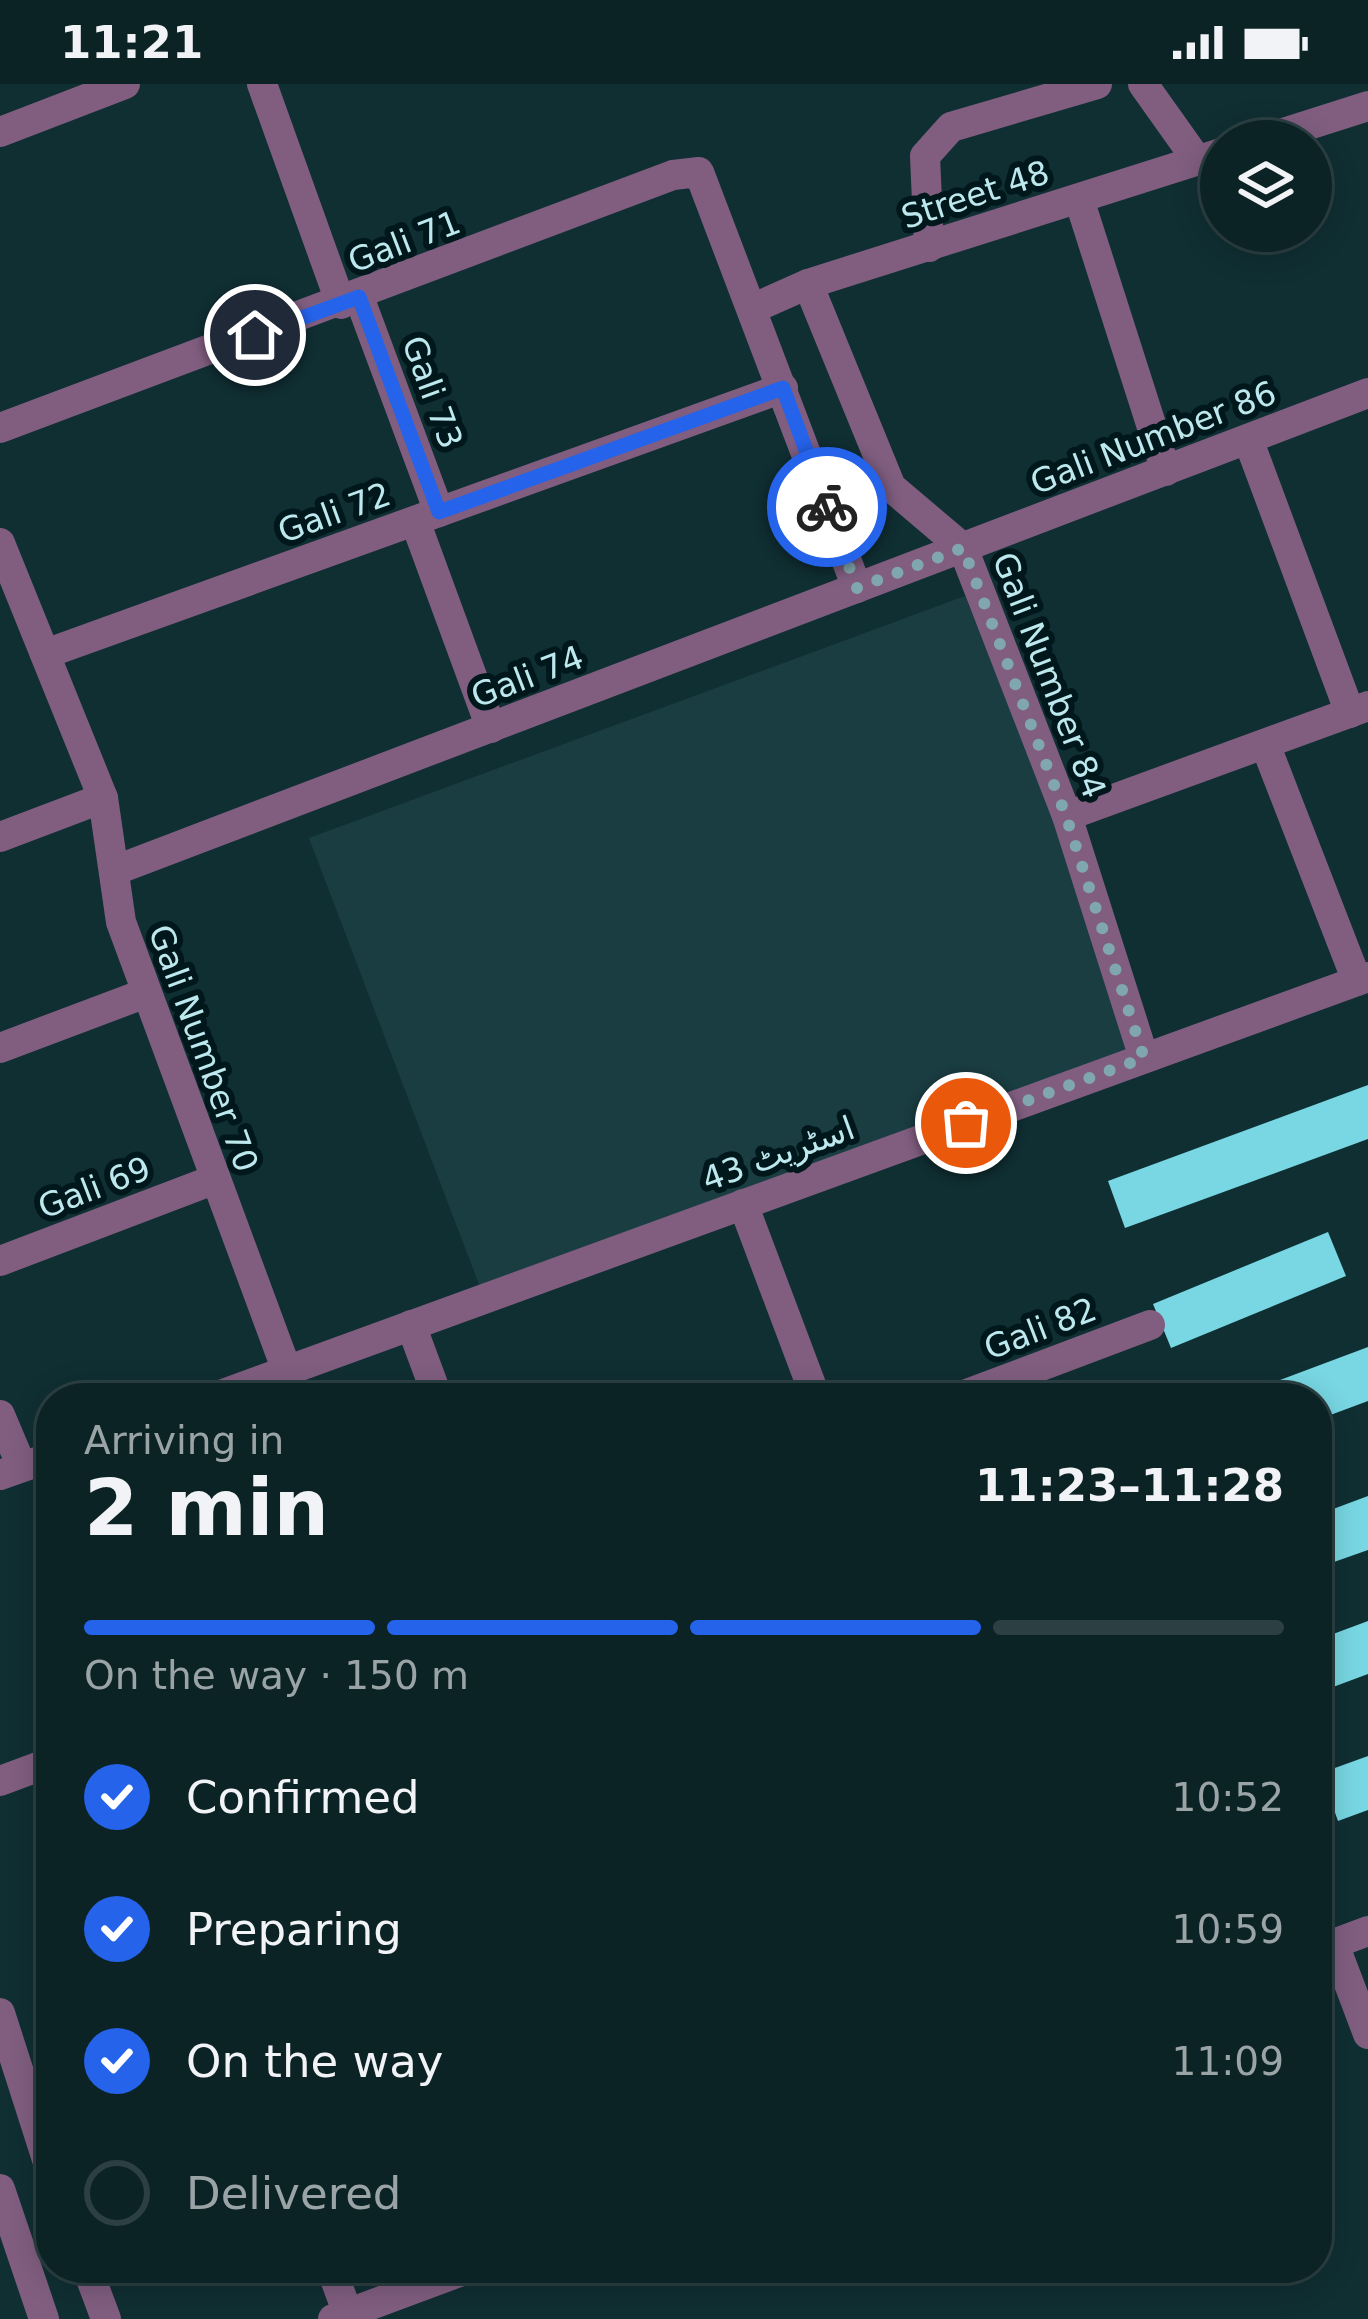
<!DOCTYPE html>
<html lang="en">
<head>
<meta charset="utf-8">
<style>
	body { margin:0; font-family:"DejaVu Sans","Noto Sans Arabic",sans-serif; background:#152b2e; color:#f1f3f6; height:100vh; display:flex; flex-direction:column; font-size:45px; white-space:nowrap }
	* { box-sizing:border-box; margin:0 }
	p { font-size:39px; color:#9aa4a7 }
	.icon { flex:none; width:66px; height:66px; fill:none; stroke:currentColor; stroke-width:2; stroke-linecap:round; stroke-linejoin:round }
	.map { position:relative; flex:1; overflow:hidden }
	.side { position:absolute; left:36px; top:1299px; width:1296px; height:900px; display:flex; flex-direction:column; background:#0c2326; border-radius:48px; box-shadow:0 6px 30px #0003,0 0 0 3px #2c4043 }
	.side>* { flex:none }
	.buttons { position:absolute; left:1200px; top:36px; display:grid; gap:24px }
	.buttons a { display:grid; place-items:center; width:132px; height:132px; border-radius:50%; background:#0c2326; box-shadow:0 6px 30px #0003,0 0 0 3px #2c4043; font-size:60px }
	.pin { position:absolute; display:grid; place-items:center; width:102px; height:102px; color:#fff; margin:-51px; border:6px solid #fff; border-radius:50%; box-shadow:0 3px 12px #0007 }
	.courier { position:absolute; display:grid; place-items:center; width:120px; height:120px; margin:-60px; border:9px solid #2563eb; border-radius:50%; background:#fff; color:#222; box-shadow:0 3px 15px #0007 }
	.headline em { font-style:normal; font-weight:600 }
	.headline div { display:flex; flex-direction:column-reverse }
	.headline { display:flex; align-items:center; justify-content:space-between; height:204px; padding:0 48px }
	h1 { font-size:78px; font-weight:600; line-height:90px }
	.bar { display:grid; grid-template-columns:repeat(4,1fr); gap:18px 12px; align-content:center; height:144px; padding:0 48px }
	.bar i { height:15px; border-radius:9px; background:#2c4043 }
	.bar .active { background:#2563eb }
	.bar p { grid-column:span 4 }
	ol { padding:0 48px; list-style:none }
	li { display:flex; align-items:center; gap:36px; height:132px }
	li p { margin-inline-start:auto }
	li .icon { padding:12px; border-radius:50%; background:#2563eb; color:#fff; stroke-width:4 }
	li:last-child { color:#9aa4a7 }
	li i { width:66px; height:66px; border:6px solid #2c4043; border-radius:50% }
	.status { display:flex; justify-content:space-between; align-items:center; height:84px; padding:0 60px; background:#0c2326; direction:ltr }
	.status svg { height:33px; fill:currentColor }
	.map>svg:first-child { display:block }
	.built { fill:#1a3d42 }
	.building { fill:#78d7e3 }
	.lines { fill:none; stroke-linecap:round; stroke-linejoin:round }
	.minor { stroke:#815e80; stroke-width:30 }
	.done { stroke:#80a7ad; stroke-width:12; stroke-dasharray:0 21.6 }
	.route { stroke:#2563eb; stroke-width:15 }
	.labels { text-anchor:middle; stroke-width:12; stroke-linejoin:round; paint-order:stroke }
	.street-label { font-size:33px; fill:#bce8ee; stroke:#00171b }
</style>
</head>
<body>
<div class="status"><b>11:21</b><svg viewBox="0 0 49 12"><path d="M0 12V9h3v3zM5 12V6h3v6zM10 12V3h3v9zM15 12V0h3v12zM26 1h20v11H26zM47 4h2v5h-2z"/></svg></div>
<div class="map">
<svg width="1368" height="2235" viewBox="0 0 1368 2235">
	<rect width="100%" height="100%" fill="#102f33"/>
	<path class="built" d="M965 512 1154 982 483 1211 309 754Z"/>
	<g class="building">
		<path d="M1368 1001V1055L1125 1144 1108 1097Z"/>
		<path d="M1328 1148 1346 1192 1171 1264 1153 1220Z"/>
		<path d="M1368 1263V1317L1317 1336V1314H1232Z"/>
		<path d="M1368 1412V1466L1317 1484V1431Z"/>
		<path d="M1368 1537V1590L1317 1609V1556Z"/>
		<path d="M1368 1672V1726L1338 1737 1321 1689Z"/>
	</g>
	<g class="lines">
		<g class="minor">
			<path d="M262 0 341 220"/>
			<path d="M1143 0 1197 76"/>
			<path d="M0 48 125 0"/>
			<path d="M1258 57 1368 22"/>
			<path d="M1079 115 1166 387"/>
			<path d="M929 163 925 72 951 43 1097 0"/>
			<path d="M808 200 891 403 963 464 1067 732 1144 974"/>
			<path d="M359 213 439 428"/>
			<path d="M754 224 808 200 1221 69"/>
			<path d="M0 344 673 91 699 88 857 504"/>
			<path d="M1248 355 1350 629"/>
			<path d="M415 437 491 644"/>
			<path d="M0 459 103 714 121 838 287 1287"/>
			<path d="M45 570 783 304"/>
			<path d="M1265 660 1357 897"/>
			<path d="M1067 732 1368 622"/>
			<path d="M0 753 103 714"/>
			<path d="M116 786 1368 309"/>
			<path d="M0 964 146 909"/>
			<path d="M743 1120 816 1314"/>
			<path d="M0 1177 213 1096"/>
			<path d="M411 1241 438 1314"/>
			<path d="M212 1314 1368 893"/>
			<path d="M956 1314 1150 1241"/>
			<path d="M0 1331 22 1383"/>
			<path d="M0 1391 51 1373"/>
			<path d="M0 1697 51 1678"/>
			<path d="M1334 1860 1368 1950"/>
			<path d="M1317 1866 1368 1847"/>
			<path d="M0 1929 51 2088"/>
			<path d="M0 2105 44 2235"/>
			<path d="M87 2184 106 2235"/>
			<path d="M331 2184 348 2230"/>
			<path d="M333 2235 470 2184"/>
		</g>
	</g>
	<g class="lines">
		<path class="done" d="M827 423 857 504 963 464 1066 732 1144 974 966 1039"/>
		<path class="route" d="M255 251 359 213 439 428 783 304 827 423"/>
	</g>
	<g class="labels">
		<g class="street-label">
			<text transform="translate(975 110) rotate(-18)" y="12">Street 48</text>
			<text transform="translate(404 157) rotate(-21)" y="12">Gali 71</text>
			<text transform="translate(433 308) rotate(70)" y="12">Gali 73</text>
			<text transform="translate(1153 353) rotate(-21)" y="12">Gali Number 86</text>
			<text transform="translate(334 428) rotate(-20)" y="12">Gali 72</text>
			<text transform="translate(1050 591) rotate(69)" y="12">Gali Number 84</text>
			<text transform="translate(527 592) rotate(-21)" y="12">Gali 74</text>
			<text transform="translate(204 964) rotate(70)" y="12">Gali Number 70</text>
			<text transform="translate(778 1069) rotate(-20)" y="12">اسٹریٹ 43</text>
			<text transform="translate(94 1103) rotate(-21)" y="12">Gali 69</text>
			<text transform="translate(1040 1244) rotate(-21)" y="12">Gali 82</text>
		</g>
	</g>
</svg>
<div class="buttons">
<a><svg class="icon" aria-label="layers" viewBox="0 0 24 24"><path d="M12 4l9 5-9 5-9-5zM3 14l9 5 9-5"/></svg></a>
</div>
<div class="pin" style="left:966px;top:1039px;background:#ea580c"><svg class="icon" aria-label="bag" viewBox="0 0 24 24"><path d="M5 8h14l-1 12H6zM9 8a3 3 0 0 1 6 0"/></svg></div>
<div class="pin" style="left:255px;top:251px;background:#1f2937"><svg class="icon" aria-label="home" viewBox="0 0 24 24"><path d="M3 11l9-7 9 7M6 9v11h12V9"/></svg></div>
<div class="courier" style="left:827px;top:423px"><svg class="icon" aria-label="bike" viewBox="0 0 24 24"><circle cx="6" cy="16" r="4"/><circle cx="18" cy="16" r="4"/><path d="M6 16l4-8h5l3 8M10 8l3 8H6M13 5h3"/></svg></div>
<section class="side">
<div class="headline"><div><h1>2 min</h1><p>Arriving in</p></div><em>11:23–11:28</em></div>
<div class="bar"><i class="active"></i><i class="active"></i><i class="active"></i><i></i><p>On the way · 150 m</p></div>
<ol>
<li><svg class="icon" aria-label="check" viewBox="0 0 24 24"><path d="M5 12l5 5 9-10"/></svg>Confirmed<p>10:52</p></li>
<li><svg class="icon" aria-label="check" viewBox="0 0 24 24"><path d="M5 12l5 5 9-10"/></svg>Preparing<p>10:59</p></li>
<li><svg class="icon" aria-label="check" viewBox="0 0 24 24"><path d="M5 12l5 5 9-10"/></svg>On the way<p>11:09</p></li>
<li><i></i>Delivered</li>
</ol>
</section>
</div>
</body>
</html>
